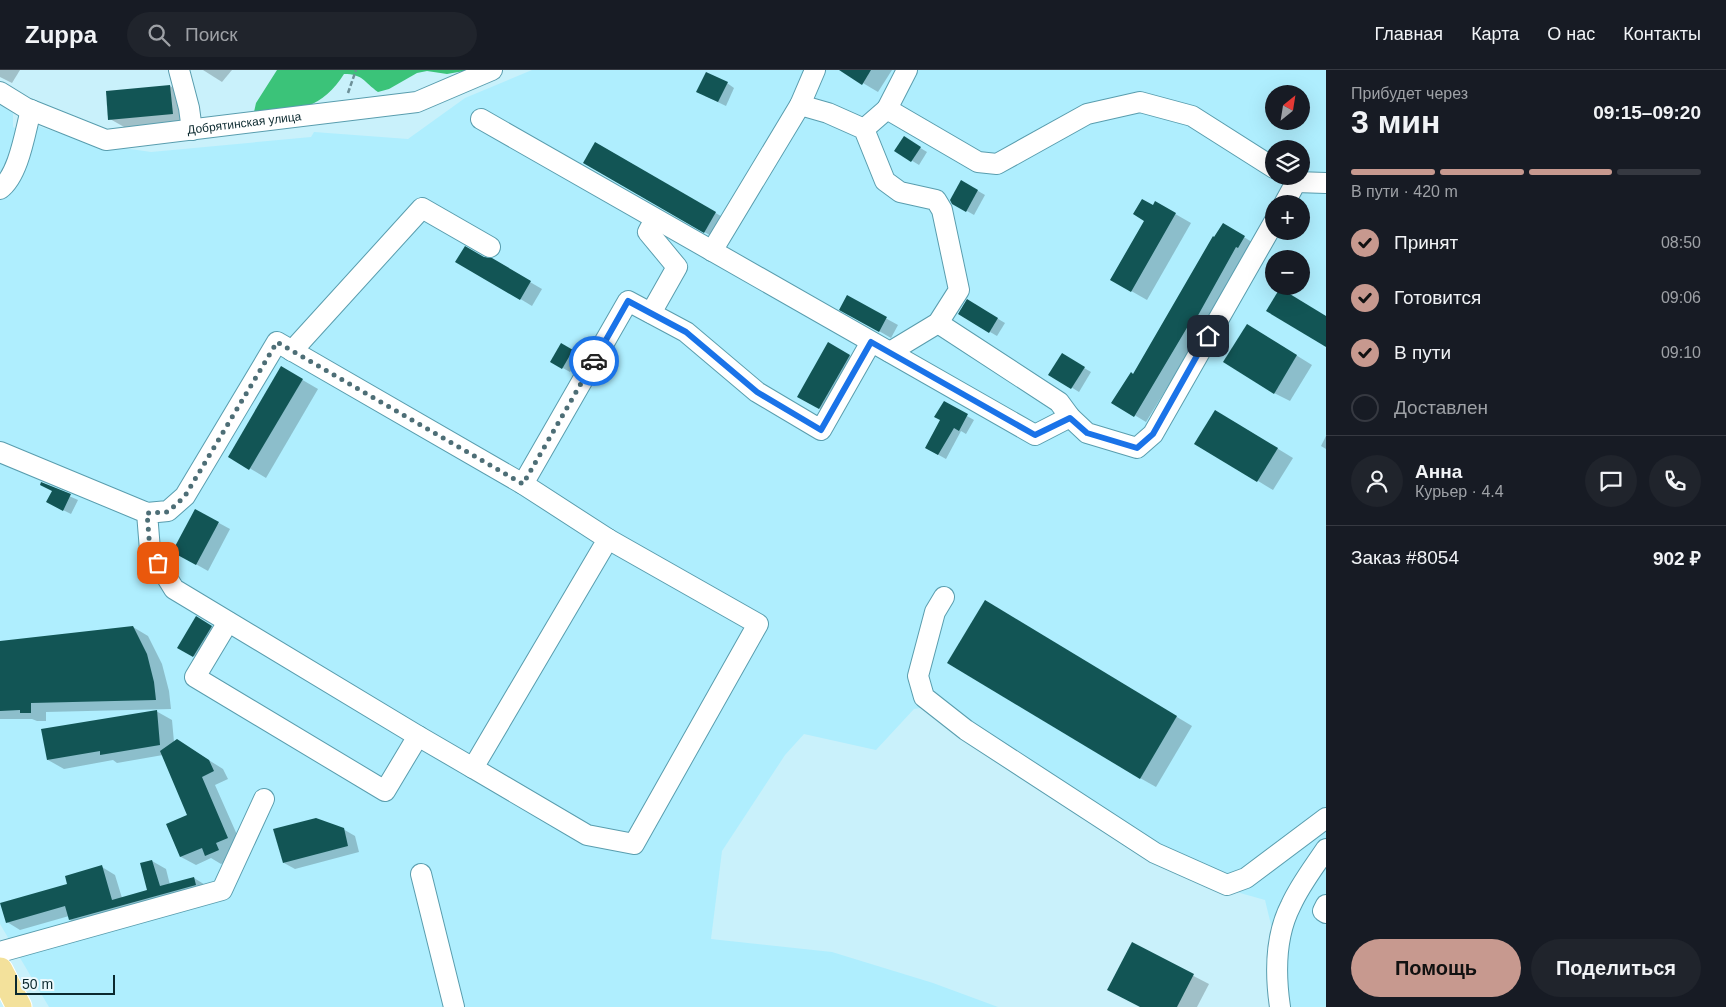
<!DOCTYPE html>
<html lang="ru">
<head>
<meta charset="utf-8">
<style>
	body { margin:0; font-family:Helvetica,sans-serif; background:#20242c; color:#f1f3f6; height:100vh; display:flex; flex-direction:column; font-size:19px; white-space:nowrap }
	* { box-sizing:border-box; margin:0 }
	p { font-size:16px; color:#9ea1a6 }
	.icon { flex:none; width:28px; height:28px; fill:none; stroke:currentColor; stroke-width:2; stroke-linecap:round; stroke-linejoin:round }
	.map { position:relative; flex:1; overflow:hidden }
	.details { display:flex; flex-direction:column; background:#171b24; width:400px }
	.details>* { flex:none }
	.needle { width:32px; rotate:30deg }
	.controls { position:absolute; left:1265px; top:15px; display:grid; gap:10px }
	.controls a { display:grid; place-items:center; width:45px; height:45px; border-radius:50%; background:#171b24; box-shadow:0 5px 20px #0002; font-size:25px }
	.scale { position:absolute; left:15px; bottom:12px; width:100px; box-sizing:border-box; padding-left:5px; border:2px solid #0a282e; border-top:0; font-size:14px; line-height:18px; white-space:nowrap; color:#0a282e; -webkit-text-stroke:4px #ecf9fc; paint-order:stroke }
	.pin { position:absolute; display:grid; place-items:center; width:42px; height:42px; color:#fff; margin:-21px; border-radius:10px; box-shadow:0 2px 8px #0006 }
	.courier { position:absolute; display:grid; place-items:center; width:50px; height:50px; margin:-25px; border:4px solid #1a73e8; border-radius:50%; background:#fff; color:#222; box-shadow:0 1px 6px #0007 }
	.overview em { font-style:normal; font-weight:700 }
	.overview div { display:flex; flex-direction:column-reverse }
	.overview { display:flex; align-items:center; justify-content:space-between; height:85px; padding:0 25px }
	h1 { font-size:32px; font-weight:700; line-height:38px }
	.bar { display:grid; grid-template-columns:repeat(4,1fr); gap:8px 5px; align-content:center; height:60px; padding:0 25px }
	.bar i { height:6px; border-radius:4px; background:#363941 }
	.bar .active { background:#c7998f }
	.bar p { grid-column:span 4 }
	.line { display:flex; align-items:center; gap:12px; padding:0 25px; border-top:1px solid #363941 }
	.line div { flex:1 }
	.round { display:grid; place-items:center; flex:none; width:52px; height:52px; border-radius:26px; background:#20242c }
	ol { padding:0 25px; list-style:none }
	li { display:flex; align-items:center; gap:15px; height:55px }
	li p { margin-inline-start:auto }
	li .icon { padding:5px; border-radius:50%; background:#c7998f; color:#111; stroke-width:4 }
	li:last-child { color:#9ea1a6 }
	li i { width:28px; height:28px; border:2px solid #363941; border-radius:50% }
	.button { display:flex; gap:10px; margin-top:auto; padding:10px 25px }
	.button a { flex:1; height:58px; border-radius:30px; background:#c7998f; color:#111; font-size:20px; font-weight:700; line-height:58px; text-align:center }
	.button a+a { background:#20242c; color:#f1f3f6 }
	header { display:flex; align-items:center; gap:30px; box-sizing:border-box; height:70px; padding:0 25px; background:#171b24; border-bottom:1px solid #363941 }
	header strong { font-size:24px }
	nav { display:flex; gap:28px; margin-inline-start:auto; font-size:18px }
	.search { width:350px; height:45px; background:#20242c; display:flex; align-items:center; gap:12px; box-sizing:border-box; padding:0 18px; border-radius:28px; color:#9ea1a6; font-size:19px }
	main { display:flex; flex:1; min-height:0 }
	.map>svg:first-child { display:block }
	.built { fill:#afeefe; fill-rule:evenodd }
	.forest { fill:#3bc379 }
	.shadow { fill:#0003 }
	.building { fill:#125555 }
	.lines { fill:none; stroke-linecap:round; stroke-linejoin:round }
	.minor-casing { stroke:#599dae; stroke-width:22 }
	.major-casing { stroke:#fff; stroke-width:27 }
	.path { stroke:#6d9098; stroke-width:2.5; stroke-dasharray:5 2.5; stroke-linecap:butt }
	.minor { stroke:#fff; stroke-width:20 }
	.major { stroke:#f3e19b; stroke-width:25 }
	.done { stroke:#4d6e76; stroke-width:5; stroke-dasharray:0 9 }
	.route { stroke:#1a73e8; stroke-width:6 }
	.labels { text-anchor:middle; stroke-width:5; stroke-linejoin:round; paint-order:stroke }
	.street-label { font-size:12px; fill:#0a282e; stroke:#ecf9fc }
</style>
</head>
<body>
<header>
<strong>Zuppa</strong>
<div class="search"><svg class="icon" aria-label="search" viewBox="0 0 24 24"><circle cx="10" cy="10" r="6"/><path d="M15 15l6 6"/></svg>Поиск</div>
<nav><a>Главная</a><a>Карта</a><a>О нас</a><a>Контакты</a></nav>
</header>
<main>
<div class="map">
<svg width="1326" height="937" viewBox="0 0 1326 937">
	<rect width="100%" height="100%" fill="#c9f1fb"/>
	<path class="built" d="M532 0H1326V937H1273L1272 859 1265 830 1233 821 927 637 914 639 876 680 804 664 785 685 722 781 711 869 832 882 933 913 998 937H49L0 854V35L13 43V57L26 64 35 55 89 73 151 82 311 67 314 62 408 69 465 28ZM1274 24H1301V51H1274ZM1274 79H1301V106H1274ZM1274 134H1301V161H1274ZM1274 189H1301V216H1274Z"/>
	<path class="forest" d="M277 0H470L447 4 427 1 417 3 389 19 378 22C364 12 363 4 344 4 324 37 295 42 259 49L254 42 256 33Z"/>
	<g class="shadow">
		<path d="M0 0H20L12 13 0 7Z"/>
		<path d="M203 0H232L222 12Z"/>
		<path d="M841 0H892L878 22Z"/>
		<path d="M727 13 734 18 726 36 705 26Z"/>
		<path d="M170 16 193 29 195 57 133 62 110 49Z"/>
		<path d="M904 68 927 82 919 95 896 81Z"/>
		<path d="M596 73 731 152 720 171 584 93Z"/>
		<path d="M961 111 985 125 974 145 953 133Z"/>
		<path d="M1156 133 1191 153 1147 230 1112 210Z"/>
		<path d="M1223 154 1255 174 1146 352 1113 332 1134 305Z"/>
		<path d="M484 189 492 190 542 219 532 236 457 191Z"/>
		<path d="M847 227 898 255 891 268 841 239Z"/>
		<path d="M968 231 1005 253 997 266 959 244Z"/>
		<path d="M1262 264 1312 295 1290 331 1274 323Z"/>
		<path d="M828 274 861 292 831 345 799 327Z"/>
		<path d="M561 275 580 286 570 302 552 292Z"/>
		<path d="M1062 285 1091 302 1079 322 1050 304Z"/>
		<path d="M282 298 318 319 266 408 229 386Z"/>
		<path d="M944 333 974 350 966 364 961 361 946 389 926 378 942 350Z"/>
		<path d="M1231 350 1293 388 1273 420 1196 373Z"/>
		<path d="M1326 366V379L1321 376Z"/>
		<path d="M42 414 78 430 71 444 55 436 53 421Z"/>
		<path d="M219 453 230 459 208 501 185 488Z"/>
		<path d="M1000 541 1192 656 1156 717 1140 708Z"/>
		<path d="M197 548 219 561 201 590 179 577Z"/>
		<path d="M133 557 148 566 162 594 169 621 171 639 46 642V651H37L32 649H0V572Z"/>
		<path d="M156 641 172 650 174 672 191 679 223 699 228 709 215 715 242 776 232 788 221 794 211 788 196 795 181 787 167 755 189 745 163 685 117 693 113 690 64 699 48 690Z"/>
		<path d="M343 759 355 766 359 782 295 799 284 793Z"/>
		<path d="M152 791 166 799 170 815 194 808 207 816 83 857 70 850 69 846 20 860 7 852 102 797 115 805 122 828 149 821Z"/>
		<path d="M1132 874 1209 914 1197 937H1141Z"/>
	</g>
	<g class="building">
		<path d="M839 0H871L862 15Z"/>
		<path d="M706 2 728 12 718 32 696 22Z"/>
		<path d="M170 15 173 44 108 50 106 21Z"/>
		<path d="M904 66 921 77 911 92 894 81Z"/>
		<path d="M595 72 716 142 704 163 583 93Z"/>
		<path d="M961 110 978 120 966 142 952 134 950 130Z"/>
		<path d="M1142 129 1153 135 1155 131 1176 143 1131 222 1110 210 1144 151 1133 144Z"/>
		<path d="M1223 153 1245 166 1238 178 1236 177 1191 258 1188 256 1134 347 1111 333 1131 302 1133 304 1213 166 1214 167Z"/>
		<path d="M465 176 484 187 492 188 531 211 520 230 455 192Z"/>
		<path d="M1280 218 1326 246V277L1266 241Z"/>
		<path d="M847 225 887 247 879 262 839 240Z"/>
		<path d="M967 229 998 248 989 263 958 244Z"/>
		<path d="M1247 254 1297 285 1274 324 1223 292Z"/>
		<path d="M828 272 850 285 819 339 797 327Z"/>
		<path d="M561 273 573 280 562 299 550 292Z"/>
		<path d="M1062 283 1085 297 1071 319 1048 305Z"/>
		<path d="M281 296 303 309 249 400 228 387Z"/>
		<path d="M944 331 968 344 959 361 954 358 938 385 925 378 940 350 934 347Z"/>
		<path d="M1215 340 1278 378 1257 412 1194 374Z"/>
		<path d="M41 412 71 424 63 441 46 432 52 421 40 415Z"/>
		<path d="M195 439 219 452 196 495 172 482Z"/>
		<path d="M985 530 1177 646 1140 709 947 593Z"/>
		<path d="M196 546 212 556 193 587 177 578Z"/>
		<path d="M133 556 147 584 154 612 156 630 31 633V643H20V640L0 641V571Z"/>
		<path d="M157 640 160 675 100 685V681L47 690 41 659Z"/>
		<path d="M177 669 209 690 214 701 202 707 228 768 216 773 219 780 205 786 202 778 180 787 166 754 187 745 160 681Z"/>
		<path d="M316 748 344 758 348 776 283 793 273 759Z"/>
		<path d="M152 790 160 816 194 807 196 815 69 850 65 836 6 853 0 833 67 814 65 806 102 795 112 830 147 820 140 793Z"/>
		<path d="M1132 872 1194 904 1177 937H1140L1107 920Z"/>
	</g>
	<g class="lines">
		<g class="minor-casing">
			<g id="minor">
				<path d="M179 0 189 38 192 60"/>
				<path id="s1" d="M0 22 26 38 106 70 417 32 492 0"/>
				<path d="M800 35 828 43 864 59 885 111 900 122 936 130 942 140 959 220 938 253 890 282"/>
				<path d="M887 39 907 0"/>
				<path d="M481 49 1035 365 1070 347"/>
				<path d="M864 59 887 39 978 92 997 94 1087 44 1140 32 1192 46 1274 98"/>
				<path d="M0 119C19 105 25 62 31 40"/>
				<path d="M1284 134 1296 112 1326 113"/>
				<path d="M712 181 800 35 815 0"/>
				<path d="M651 243 677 197 648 162 655 149"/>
				<path d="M938 253 1059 332 1070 347 1087 363 1137 378 1153 364 1274 152"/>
				<path d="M292 281 422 138 490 177"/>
				<path d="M0 382 147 443 168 441 185 426 277 272 523 414 608 469 473 698 418 666 174 519 150 480 147 443"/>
				<path d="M523 414 628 231 686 262 757 322 821 360 871 272"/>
				<path d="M944 527 935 542 918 606 924 627 966 660 1155 783 1227 815 1246 808 1326 748"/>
				<path d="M228 552 195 607 385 721 418 666"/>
				<path d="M473 698 587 765 634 774 758 554 608 469"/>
				<path d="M421 804 454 937"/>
				<path d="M1326 835 1323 841 1326 843"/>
				<path d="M0 882 222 820 264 729"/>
				<path d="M1280 937C1275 903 1275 866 1291 835 1300 815 1314 797 1326 779"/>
			</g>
		</g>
		<g class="major-casing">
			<path id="major" d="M0 900 19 937"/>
		</g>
		<path class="path" d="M348 23 356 0"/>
		<use href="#minor" class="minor"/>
		<use href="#major" class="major"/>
	</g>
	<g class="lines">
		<path class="done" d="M158 493 150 480 147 443 168 442 185 426 277 272 523 414 594 291"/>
		<path class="route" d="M594 291 628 231 686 262 757 322 821 360 871 272 1035 365 1070 348 1087 363 1137 378 1153 364 1208 266"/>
	</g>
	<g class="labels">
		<g class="street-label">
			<text dy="4" stroke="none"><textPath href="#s1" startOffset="256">Добрятинская улица</textPath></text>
		</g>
	</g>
</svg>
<div class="controls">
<a><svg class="needle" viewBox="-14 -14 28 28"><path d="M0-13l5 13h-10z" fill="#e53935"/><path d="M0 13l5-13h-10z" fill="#9ea1a6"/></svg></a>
<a><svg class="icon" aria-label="layers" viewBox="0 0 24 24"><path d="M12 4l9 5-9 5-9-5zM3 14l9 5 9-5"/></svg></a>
<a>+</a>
<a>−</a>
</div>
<div class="scale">50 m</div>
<div class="pin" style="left:158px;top:493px;background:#ea580c"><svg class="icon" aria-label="bag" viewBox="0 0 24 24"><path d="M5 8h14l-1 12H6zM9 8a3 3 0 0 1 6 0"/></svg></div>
<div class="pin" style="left:1208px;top:266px;background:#1f2937"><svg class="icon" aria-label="home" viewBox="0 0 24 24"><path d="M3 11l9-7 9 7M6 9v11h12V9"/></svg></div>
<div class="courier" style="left:594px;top:291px"><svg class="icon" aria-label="car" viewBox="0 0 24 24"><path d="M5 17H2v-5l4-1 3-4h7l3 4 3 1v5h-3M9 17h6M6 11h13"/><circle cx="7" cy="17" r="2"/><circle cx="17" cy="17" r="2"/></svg></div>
</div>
<section class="details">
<div class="overview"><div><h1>3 мин</h1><p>Прибудет через</p></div><em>09:15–09:20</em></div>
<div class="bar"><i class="active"></i><i class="active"></i><i class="active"></i><i></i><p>В пути · 420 m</p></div>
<ol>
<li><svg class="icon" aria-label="check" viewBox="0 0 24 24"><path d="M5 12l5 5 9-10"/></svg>Принят<p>08:50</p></li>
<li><svg class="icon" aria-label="check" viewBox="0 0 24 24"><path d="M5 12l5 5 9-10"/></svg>Готовится<p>09:06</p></li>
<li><svg class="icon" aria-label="check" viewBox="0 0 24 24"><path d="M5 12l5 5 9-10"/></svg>В пути<p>09:10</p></li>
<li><i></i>Доставлен</li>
</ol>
<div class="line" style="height:90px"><a class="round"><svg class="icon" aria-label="person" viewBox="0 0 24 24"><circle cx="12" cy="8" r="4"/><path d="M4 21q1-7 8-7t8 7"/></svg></a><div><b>Анна</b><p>Курьер · 4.4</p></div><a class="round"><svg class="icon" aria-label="chat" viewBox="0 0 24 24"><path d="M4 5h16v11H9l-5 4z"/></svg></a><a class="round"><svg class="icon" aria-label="phone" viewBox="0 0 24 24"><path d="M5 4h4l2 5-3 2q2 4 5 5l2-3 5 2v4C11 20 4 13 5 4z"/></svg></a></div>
<div class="line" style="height:65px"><div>Заказ #8054</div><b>902 ₽</b></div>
<div class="button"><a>Помощь</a><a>Поделиться</a></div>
</section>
</main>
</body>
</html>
